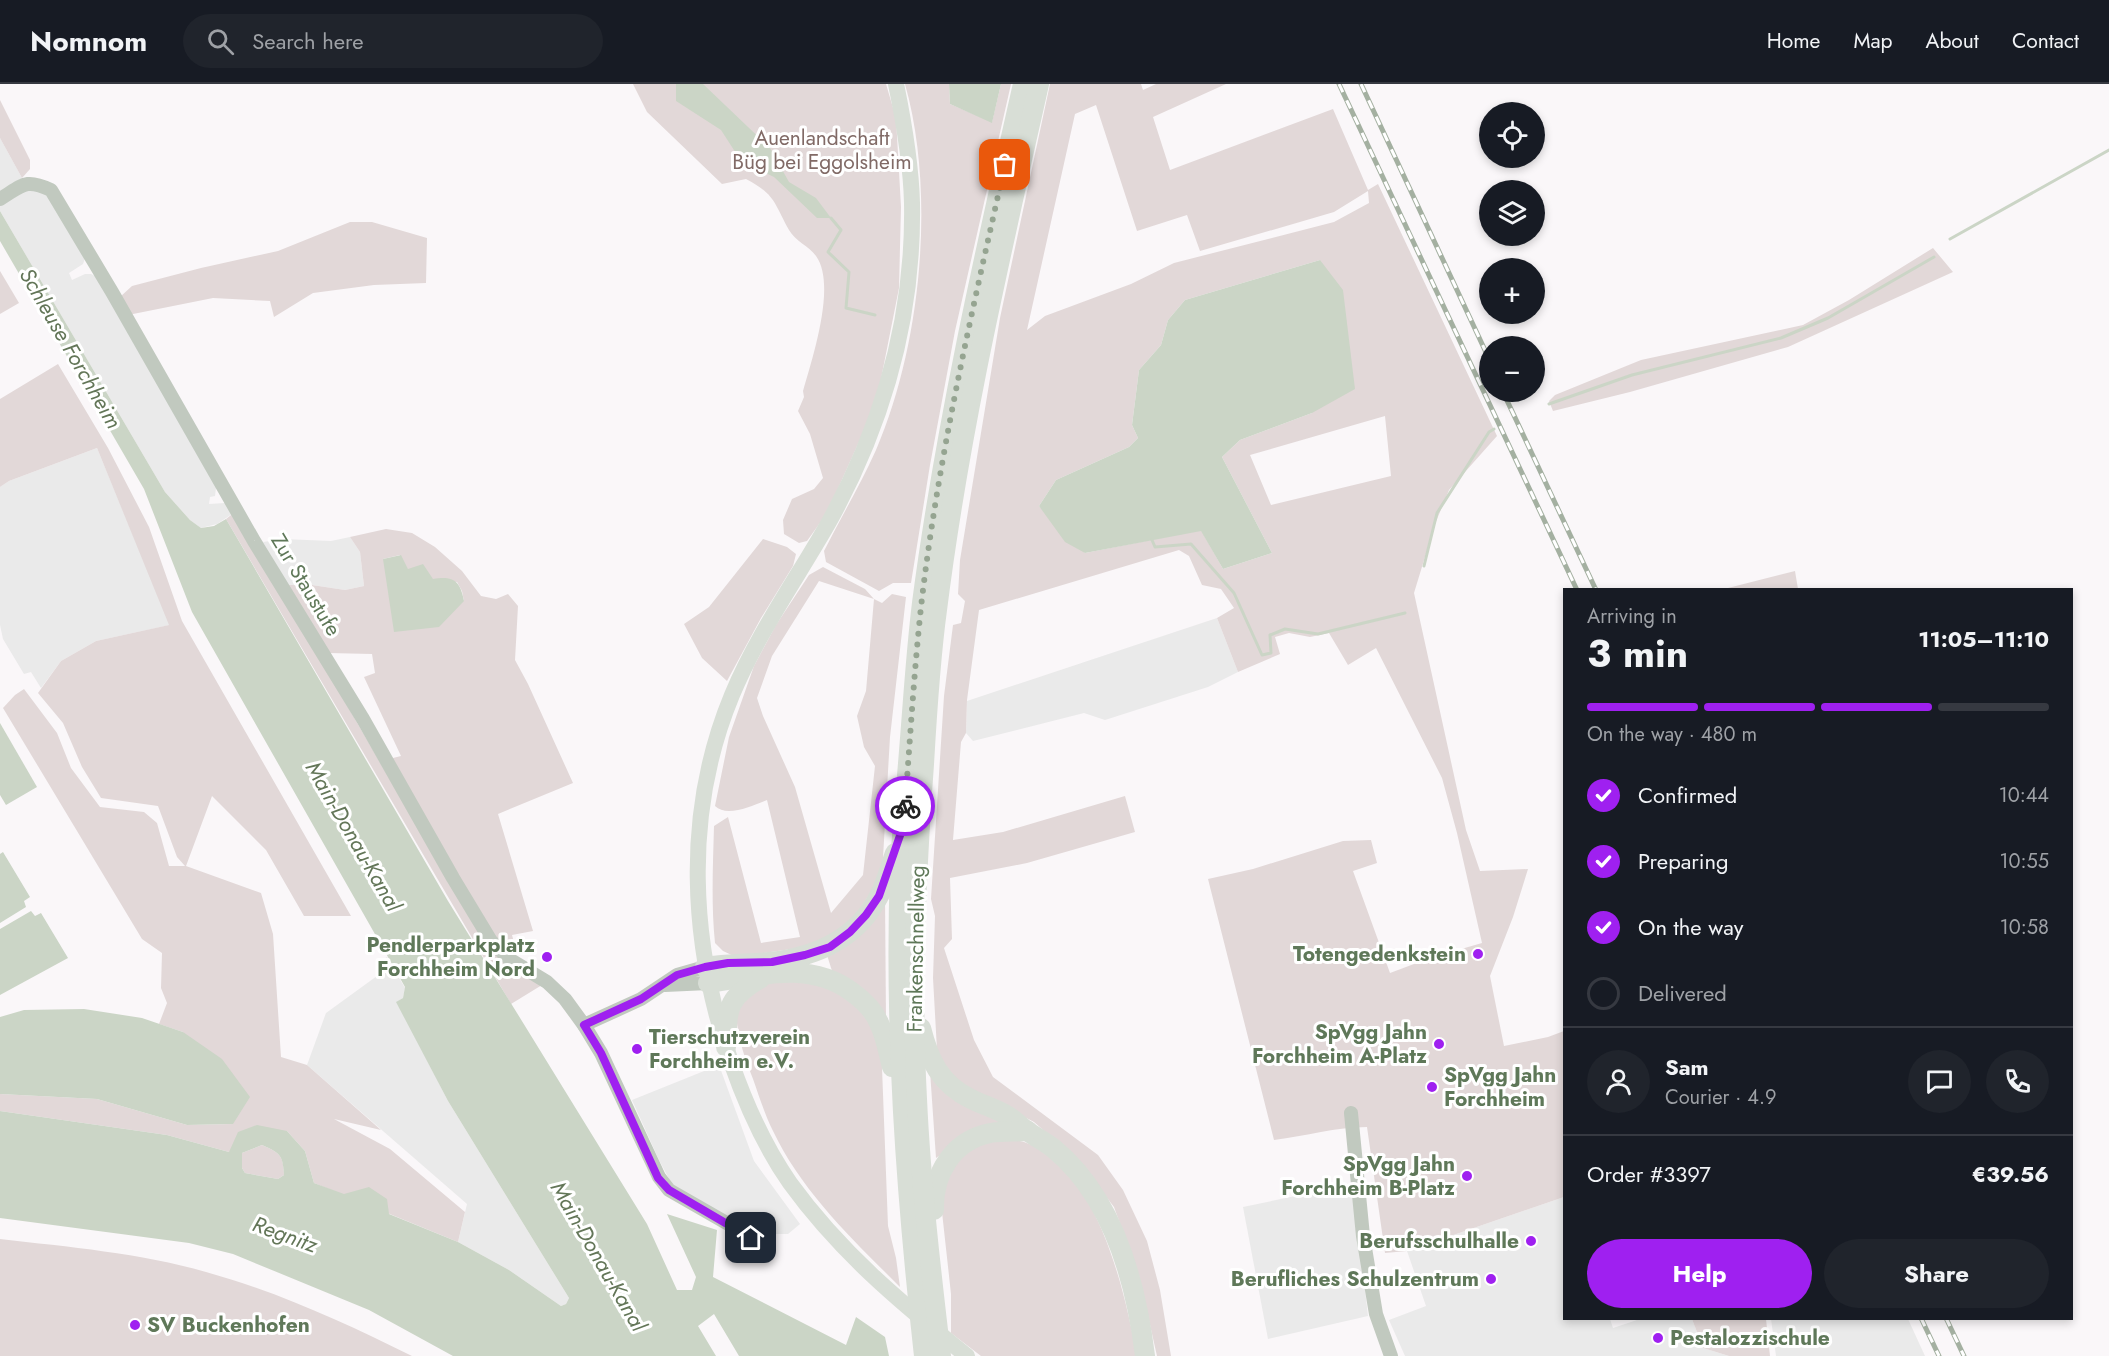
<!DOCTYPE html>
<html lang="en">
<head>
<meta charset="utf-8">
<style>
	body { margin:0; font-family:Jost,sans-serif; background:#20242c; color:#f1f3f6; height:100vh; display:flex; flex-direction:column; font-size:22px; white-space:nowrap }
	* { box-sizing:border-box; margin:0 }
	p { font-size:20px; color:#9ea1a6 }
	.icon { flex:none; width:33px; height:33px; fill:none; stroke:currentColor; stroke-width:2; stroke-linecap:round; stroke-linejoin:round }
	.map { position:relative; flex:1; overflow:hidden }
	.panel { position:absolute; left:1563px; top:504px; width:510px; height:732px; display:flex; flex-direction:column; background:#171b24; border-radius:0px; box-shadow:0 3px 9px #0003 }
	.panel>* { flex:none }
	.tools { position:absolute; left:1479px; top:18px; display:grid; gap:12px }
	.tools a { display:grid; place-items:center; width:66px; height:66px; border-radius:50%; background:#171b24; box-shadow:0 3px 9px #0003; font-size:30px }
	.pin { position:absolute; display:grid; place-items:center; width:51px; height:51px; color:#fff; margin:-26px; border-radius:12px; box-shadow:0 3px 9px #0006 }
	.courier { position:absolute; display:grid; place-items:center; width:60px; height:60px; margin:-30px; border:4px solid #9f20f0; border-radius:50%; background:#fff; color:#222; box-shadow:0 2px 8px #0007 }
	.head em { font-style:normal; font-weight:700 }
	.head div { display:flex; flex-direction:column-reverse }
	.head { display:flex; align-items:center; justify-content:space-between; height:102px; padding:0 24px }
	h1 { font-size:39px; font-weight:700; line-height:45px }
	.bar { display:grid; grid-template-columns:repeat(4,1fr); gap:9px 6px; align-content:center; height:72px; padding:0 24px }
	.bar i { height:8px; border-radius:4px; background:#363941 }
	.bar .current { background:#9f20f0 }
	.bar p { grid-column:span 4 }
	.line { display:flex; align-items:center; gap:15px; padding:0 24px; border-top:2px solid #363941 }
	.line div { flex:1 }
	.round { display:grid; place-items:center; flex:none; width:63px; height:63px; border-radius:32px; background:#20242c }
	ol { padding:0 24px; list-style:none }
	li { display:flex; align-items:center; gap:18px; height:66px }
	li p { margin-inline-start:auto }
	li .icon { padding:6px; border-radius:50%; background:#9f20f0; color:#fff; stroke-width:4 }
	li:last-child { color:#9ea1a6 }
	li i { width:33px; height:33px; border:3px solid #363941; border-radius:50% }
	.cta { display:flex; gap:12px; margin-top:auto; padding:12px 24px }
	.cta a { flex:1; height:69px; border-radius:36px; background:#9f20f0; color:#fff; font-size:24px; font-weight:700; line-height:69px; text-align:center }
	.cta a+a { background:#20242c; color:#f1f3f6 }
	header { display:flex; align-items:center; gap:36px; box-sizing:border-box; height:84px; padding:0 30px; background:#171b24; border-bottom:2px solid #363941 }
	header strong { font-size:28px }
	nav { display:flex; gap:33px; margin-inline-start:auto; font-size:21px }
	.search { width:420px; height:54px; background:#20242c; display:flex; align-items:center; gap:15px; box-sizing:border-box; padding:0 21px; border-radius:33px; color:#9ea1a6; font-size:22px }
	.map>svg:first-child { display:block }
	.built { fill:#eaeaea }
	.green { fill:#e2d8d8; fill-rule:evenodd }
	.water { fill:#cbd5c6; fill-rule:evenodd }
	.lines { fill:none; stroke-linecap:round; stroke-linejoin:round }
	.stream { stroke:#cbd5c6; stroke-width:3 }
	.minor { stroke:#c1c9bf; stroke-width:14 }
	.major { stroke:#d8ded6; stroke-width:16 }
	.highway { stroke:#d8ded6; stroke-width:20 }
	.rail-casing { stroke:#a4b0a1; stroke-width:5 }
	.rail { stroke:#fff; stroke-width:3; stroke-dasharray:9; stroke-linecap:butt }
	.done { stroke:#95a491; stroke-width:6; stroke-dasharray:0 10.8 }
	.route { stroke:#9f20f0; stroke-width:8 }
	.poi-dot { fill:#9f20f0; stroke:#fff; stroke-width:2 }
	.labels { text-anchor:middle; stroke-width:6; stroke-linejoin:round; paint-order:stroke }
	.park-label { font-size:21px; fill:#816a66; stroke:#fff }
	.street-label { font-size:21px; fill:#5f7859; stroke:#fff }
	.poi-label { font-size:21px; font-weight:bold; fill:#5f7859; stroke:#fff; text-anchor:end }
	.water-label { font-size:22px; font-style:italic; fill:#637658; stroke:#fff }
</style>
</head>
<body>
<header>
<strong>Nomnom</strong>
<div class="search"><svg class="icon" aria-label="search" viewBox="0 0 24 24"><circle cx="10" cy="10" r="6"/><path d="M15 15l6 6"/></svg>Search here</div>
<nav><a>Home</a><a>Map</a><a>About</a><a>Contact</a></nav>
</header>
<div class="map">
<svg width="2109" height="1272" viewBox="0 0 2109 1272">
	<rect width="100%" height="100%" fill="#faf7f9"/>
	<g class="built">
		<path d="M0 54 22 94 0 107Z"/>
		<path d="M30 103 47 108 85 174 83 180 69 189 72 196 85 190H91L97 193 217 396 215 412 210 413 209 420 225 419 235 428 217 440 201 444 190 436 165 408 0 127V118Z"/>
		<path d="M97 364 170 541 96 557 61 577 41 604 31 588 24 590 3 555 0 541V403L9 397Z"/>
		<path d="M350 453 360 468 364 502 345 506 312 501H288L263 458 283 455 331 457Z"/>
		<path d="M1217 534 1238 588 1208 603 1105 636 1084 629 973 657 966 649 967 617Z"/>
		<path d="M387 873 405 904 403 914 397 918 448 1017 569 1214 566 1220 561 1222 509 1186 458 1158 467 1120 307 981 326 929 377 892 381 877Z"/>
		<path d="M719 981 754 1077 800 1140 788 1150H752L675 1106 659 1076 632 1016Z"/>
		<path d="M1353 1100 1368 1232 1268 1255 1243 1123Z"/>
		<path d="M1564 1113V1234L1610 1235 1613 1244 1640 1235H1692L1703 1264 1729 1272H1405L1389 1236 1426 1222 1407 1167Z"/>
		<path d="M1771 1235H1908L1925 1272H1776Z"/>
	</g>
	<g class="green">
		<path d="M633 0H886L896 34 901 123 899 204 876 320 827 429 807 457 799 459 784 450 783 436 792 415 814 405 823 394 810 350 798 327 804 313 803 307C812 275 837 201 816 172 809 162 795 157 789 146 774 119 775 110 746 95L722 100 647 28Z"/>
		<path d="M905 0H949L950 20 992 38 1001 0H1011L955 247 930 381 911 499H893L879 507 826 478 824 467C841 433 861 400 876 366 921 262 936 110 905 0Z"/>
		<path d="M1050 0H1141L1143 6 1156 0H1226L1153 33 1170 86 1333 25 1368 106 1378 100 1497 352 1449 406 1435 440 1414 509 1466 746 1480 787 1528 785 1513 833 1490 892 1504 962 1548 953 1564 947V1113L1407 1167 1385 1169 1367 1043C1336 1043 1306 1052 1274 1056L1208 795 1253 785 1343 757 1371 756 1377 779 1353 787 1390 889 1430 874 1482 859 1457 749 1442 694 1376 564 1348 581 1329 549 1310 553 1289 549 1275 553 1280 570 1238 588 1217 534 1234 524 1221 505 1202 501 1189 472 1179 466 979 526 967 616 966 649 961 658 953 756 1003 748 1125 712 1135 748 1027 779 950 794 952 855 944 864 974 956 993 993 1098 1071 1123 1106 1147 1157 1160 1206 1171 1272H1157L1139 1192 1114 1123 1079 1077 1034 1038 985 1012 963 1003 945 984 937 966 933 894 935 832 931 815 944 612 953 541 961 539 965 517 958 510 960 476 1000 234ZM1096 21 1137 147 1187 131 1200 167 1334 128 1368 107 1369 119 1334 138 1174 179 1131 200 1045 232 1027 246 1075 30ZM1320 176 1312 329 1240 356 1222 373 1272 469 1223 485 1201 446 1085 469 1039 422 1056 396 1129 363 1138 354 1132 341 1139 286 1161 261 1168 236 1185 216ZM1385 332 1391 392 1271 421 1250 371Z"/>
		<path d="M0 16 30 76V85L22 94 0 54Z"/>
		<path d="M350 138H372L427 154 426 199 374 201 313 209 274 233 270 217 213 214 128 231 120 213 132 202 201 184 278 167Z"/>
		<path d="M1933 164 1953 188 1788 263 1630 308 1553 327 1549 317 1555 311 1641 276 1803 241 1849 216Z"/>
		<path d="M0 187 19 219 0 230Z"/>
		<path d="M58 280 108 364 149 443 182 537 351 832H304L266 766 212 712 186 782 261 809 273 850 281 973 307 981 381 1046 334 1035 390 1065 465 1128 458 1158 314 1099 305 1067 287 1047 229 1068 167 1051 0 1027V1010L97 1015 187 1041 233 1040 183 948 159 940 167 919 161 904 162 869 142 855 3 624 15 611 24 605 57 649 71 684 100 723 144 728 157 739 169 782H185L177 773 158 722 101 714 82 683 63 639 38 609 61 577 96 557 169 541 97 364 9 397 0 403V315Z"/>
		<path d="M235 428 476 844 542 901 511 920 226 435Z"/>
		<path d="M386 445 412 449 435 463 462 487 481 512 496 515 508 510 518 522 515 576 528 600 573 699 498 730 533 847 512 851 517 870 513 871 495 853 389 675 401 672 364 593 375 589 372 570 328 569 288 501H312L345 506 364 502 360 468 350 453ZM400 471 408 486 433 496 457 498 462 507 464 517 383 475Z"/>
		<path d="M763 455 787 463 796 470 793 482 761 534 727 597 702 574 684 540 709 523Z"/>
		<path d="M823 483 865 505 874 515 882 519 892 510 906 513 890 653 882 791 848 843 819 861 736 873 723 867 715 859C711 820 713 781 714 742L728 733 761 859 800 853 767 716C754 721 727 734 715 722L729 653 754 582 776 541 809 491ZM819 497 874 515 866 607 857 632 864 663 875 682 863 791 831 829 795 703 763 632 757 614 772 572Z"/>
		<path d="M1795 487 1798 505H1728V504Z"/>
		<path d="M885 812 886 937 833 890 826 868Z"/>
		<path d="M804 894 859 919 881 957 888 1142 896 1174 900 1203C853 1156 802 1108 773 1047 765 1031 759 1012 753 995 744 972 734 945 737 920L773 896Z"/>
		<path d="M930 987 1012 1038 951 1063 936 1074Z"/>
		<path d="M987 1057C998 1057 1013 1054 1024 1058 1098 1084 1124 1205 1137 1272H981L951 1249V1210L942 1128 946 1088 957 1073Z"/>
		<path d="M262 1061C280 1069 283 1071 284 1091L278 1095 245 1089 242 1084V1069Z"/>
		<path d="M0 1155C69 1163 140 1169 206 1188 278 1208 345 1239 412 1272H0Z"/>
		<path d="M1692 1235H1766L1770 1272H1729L1703 1264Z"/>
	</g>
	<g class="water">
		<path d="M676 0H703L770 64 789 98 816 114 831 134H817L774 93 741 77 721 46 676 17Z"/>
		<path d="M949 0H1001L992 39 950 20Z"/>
		<path d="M0 127 165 408 190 436 201 444 214 442 226 435 448 817 647 1140 677 1206H692L696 1193 667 1130 717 1146 713 1193 846 1261 856 1233 885 1253 889 1272H739L714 1230 698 1242 716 1272H453L369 1226 233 1170 189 1159 0 1134V1027L167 1051 229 1068 238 1048 257 1041 287 1047 305 1067 314 1099 344 1110 369 1103 387 1115 389 1130 458 1158 509 1186 561 1222 566 1220 569 1214 448 1017 396 918 403 914 405 903 192 528 144 405 0 157ZM262 1061C280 1069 283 1071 284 1091L278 1095 245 1089 242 1084V1069Z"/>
		<path d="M1320 176 1343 206 1355 305 1312 329 1240 356 1222 373 1272 469 1223 485 1201 447 1085 469 1065 458 1039 422 1056 396 1129 363 1138 354 1132 341 1139 286 1161 261 1168 236 1185 216Z"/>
		<path d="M401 471 408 485 423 480 433 495C453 492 460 496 464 517L439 543 394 548 383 475Z"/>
		<path d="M0 639 37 703 6 721 0 711Z"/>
		<path d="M3 768 30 813 24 817 26 823 0 839V770Z"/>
		<path d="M31 827 35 832 41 829 68 874 0 911V845Z"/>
		<path d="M84 925 142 934 183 948 222 975 250 1013 233 1040 187 1041 97 1015 0 1010V933L24 926Z"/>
	</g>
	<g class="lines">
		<g class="stream">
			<path d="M831 134 841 146 828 168 849 188 846 224 875 231"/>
			<path d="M1950 155 2109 66"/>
			<path d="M1549 320 1632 291 1781 254 1828 234 1934 173"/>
			<path d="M1152 456 1155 463 1191 460 1234 509 1262 571 1271 569 1270 551 1285 545 1318 550 1405 529"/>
			<path d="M1424 482 1437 429 1489 348 1494 345"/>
		</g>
		<g class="minor">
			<path d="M0 115C23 101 25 94 51 106L112 208 254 457 363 635 453 794 491 857 509 875 547 898 565 915 584 941 641 915 677 891 705 883"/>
			<path d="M665 901 708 899"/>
			<path d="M584 941 601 969 659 1093 669 1106 751 1153"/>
			<path d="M1351 1029 1363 1152 1376 1230 1391 1272"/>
		</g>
		<path class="major" d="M896 0C904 39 911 79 912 119 914 232 883 340 829 438 796 496 758 549 732 611 683 729 690 859 731 978 746 1021 764 1062 790 1099 840 1168 901 1219 967 1272"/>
		<g class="highway">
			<path d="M705 883C727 879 748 880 769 878 816 873 857 855 879 812 886 799 890 783 895 769"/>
			<path d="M708 899C757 892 809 876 852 908 863 916 874 926 879 939 886 953 888 968 892 983"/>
			<path d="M921 944C929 976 940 1000 971 1015 983 1021 997 1025 1008 1032 1015 1036 1020 1042 1026 1046 1035 1053 1044 1057 1053 1064 1113 1113 1136 1198 1145 1272"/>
			<path d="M726 963C728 925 725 915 761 894"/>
			<path d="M934 1126C933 1090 952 1057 990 1049 1002 1047 1015 1048 1028 1047"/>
			<path d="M924 1272C906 1109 894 947 900 783 902 744 906 706 909 667 913 618 916 568 922 519 945 344 984 172 1023 0"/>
			<path d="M941 1272C931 1187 921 1101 917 1015 911 903 916 792 924 680 927 628 930 577 937 526 959 349 1000 174 1039 0"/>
		</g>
		<g class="rail-casing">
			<g id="rail">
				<path d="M1339 0 1577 506"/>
				<path d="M1361 0 1490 277"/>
				<path d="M1503 308 1596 506"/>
				<path d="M1921 1234 1939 1272"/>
				<path d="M1946 1234 1964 1272"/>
			</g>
		</g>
		<use href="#rail" class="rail"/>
	</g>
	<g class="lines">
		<path class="done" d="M905 722C910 656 914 589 921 523 938 374 972 227 1005 81"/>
		<path class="route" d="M751 1154 669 1106 658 1094 601 969 584 941 641 915 677 891 705 883 728 879 772 878 805 871 830 863 850 848 866 831 879 812 904 740 905 722"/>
	</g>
	<g class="poi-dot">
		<circle cx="1478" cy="870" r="6"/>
		<circle cx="547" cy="873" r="6"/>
		<circle cx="1439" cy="960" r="6"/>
		<circle cx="637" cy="965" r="6"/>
		<circle cx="1432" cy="1003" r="6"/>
		<circle cx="1467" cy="1092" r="6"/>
		<circle cx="1531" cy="1157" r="6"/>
		<circle cx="1491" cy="1195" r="6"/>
		<circle cx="135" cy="1241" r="6"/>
		<circle cx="1658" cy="1254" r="6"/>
	</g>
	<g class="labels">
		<g class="park-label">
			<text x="822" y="61">Auenlandschaft<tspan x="822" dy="24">Büg bei Eggolsheim</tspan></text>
		</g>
		<g class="street-label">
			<text transform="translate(306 501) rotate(59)" y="7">Zur Staustufe</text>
			<text transform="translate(916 865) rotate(-89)" y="7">Frankenschnellweg</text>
		</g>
		<g class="poi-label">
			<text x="535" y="868">Pendlerparkplatz<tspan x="535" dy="24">Forchheim Nord</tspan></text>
			<text x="1466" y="877">Totengedenkstein</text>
			<text x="1427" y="955">SpVgg Jahn<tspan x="1427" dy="24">Forchheim A-Platz</tspan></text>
			<text x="649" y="960" text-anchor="start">Tierschutzverein<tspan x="649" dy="24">Forchheim e.V.</tspan></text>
			<text x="1444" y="998" text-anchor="start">SpVgg Jahn<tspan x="1444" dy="24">Forchheim</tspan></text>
			<text x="1455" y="1087">SpVgg Jahn<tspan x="1455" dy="24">Forchheim B-Platz</tspan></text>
			<text x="1519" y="1164">Berufsschulhalle</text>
			<text x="1479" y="1202">Berufliches Schulzentrum</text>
			<text x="147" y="1248" text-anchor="start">SV Buckenhofen</text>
			<text x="1670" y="1261" text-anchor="start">Pestalozzischule</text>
		</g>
		<g class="water-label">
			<text transform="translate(71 264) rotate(60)" y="8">Schleuse Forchheim</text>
			<text transform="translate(354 752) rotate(60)" y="8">Main-Donau-Kanal</text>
			<text transform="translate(285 1150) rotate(20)" y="8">Regnitz</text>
			<text transform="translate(599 1172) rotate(60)" y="8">Main-Donau-Kanal</text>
		</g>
	</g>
</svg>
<div class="tools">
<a><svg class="icon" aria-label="locate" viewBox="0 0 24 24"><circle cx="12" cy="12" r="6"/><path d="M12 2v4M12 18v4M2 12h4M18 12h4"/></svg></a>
<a><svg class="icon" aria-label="layers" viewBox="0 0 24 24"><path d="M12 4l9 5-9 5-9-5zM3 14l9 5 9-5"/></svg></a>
<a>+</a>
<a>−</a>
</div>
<div class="pin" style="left:1005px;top:81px;background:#ea580c"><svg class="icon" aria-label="bag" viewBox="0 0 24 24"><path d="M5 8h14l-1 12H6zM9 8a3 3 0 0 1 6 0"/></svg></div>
<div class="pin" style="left:751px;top:1154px;background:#1f2937"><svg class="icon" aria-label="home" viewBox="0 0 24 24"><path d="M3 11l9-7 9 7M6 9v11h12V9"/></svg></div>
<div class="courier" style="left:905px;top:722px"><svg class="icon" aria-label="bike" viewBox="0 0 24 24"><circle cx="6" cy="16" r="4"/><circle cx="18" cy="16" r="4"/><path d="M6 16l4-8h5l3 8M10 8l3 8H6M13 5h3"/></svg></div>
<section class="panel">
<div class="head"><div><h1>3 min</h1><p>Arriving in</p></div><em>11:05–11:10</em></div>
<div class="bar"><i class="current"></i><i class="current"></i><i class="current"></i><i></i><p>On the way · 480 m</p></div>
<ol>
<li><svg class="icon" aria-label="check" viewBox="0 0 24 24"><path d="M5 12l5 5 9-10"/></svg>Confirmed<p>10:44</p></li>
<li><svg class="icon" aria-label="check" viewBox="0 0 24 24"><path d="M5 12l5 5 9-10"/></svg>Preparing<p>10:55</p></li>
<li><svg class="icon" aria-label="check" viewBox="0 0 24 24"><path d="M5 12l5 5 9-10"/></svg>On the way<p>10:58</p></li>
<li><i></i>Delivered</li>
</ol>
<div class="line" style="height:108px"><a class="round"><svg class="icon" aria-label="person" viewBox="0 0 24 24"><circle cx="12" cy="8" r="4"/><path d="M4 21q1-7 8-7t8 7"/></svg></a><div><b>Sam</b><p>Courier · 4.9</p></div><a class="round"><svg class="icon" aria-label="chat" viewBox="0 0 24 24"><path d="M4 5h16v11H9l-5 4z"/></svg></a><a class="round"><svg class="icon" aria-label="phone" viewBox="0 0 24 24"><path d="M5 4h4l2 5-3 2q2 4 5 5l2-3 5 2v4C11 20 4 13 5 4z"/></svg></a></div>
<div class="line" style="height:78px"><div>Order #3397</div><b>€39.56</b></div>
<div class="cta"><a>Help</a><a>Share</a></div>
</section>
</div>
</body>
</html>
